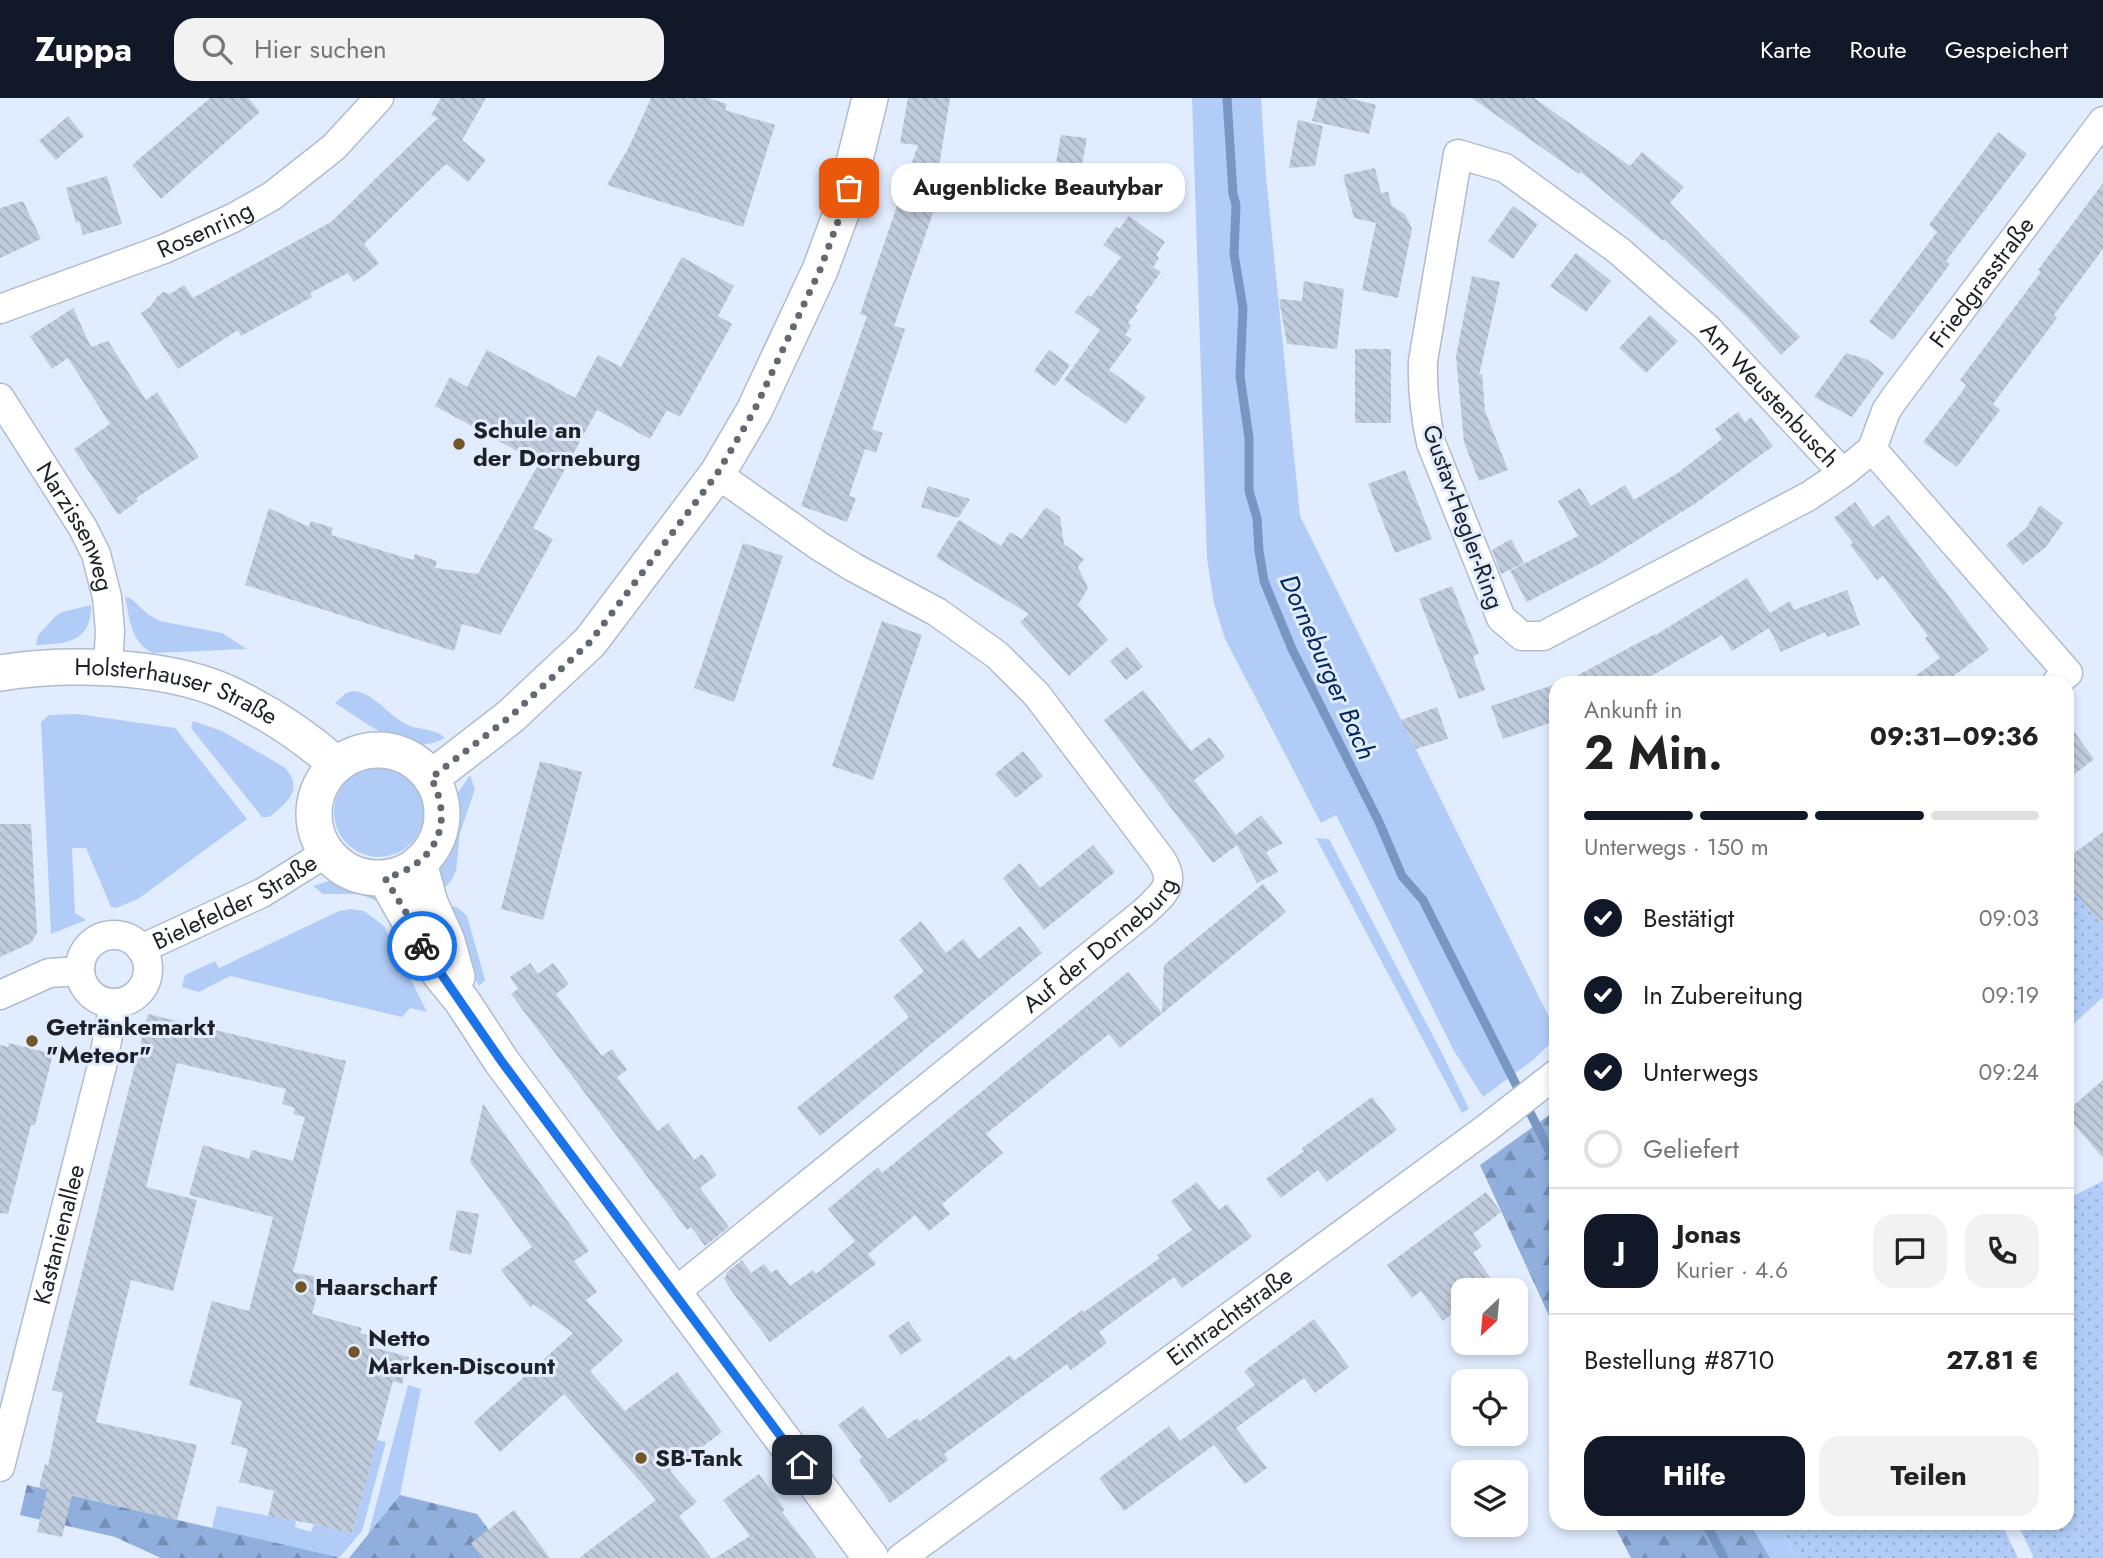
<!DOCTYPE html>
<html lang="de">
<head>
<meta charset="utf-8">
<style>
	body { margin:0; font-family:Jost,sans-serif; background:#f2f2f2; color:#222; height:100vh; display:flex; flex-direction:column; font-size:26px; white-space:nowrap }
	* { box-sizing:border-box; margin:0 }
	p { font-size:23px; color:#767676 }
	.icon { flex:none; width:38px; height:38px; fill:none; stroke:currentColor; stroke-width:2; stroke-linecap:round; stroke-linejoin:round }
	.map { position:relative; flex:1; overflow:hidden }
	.panel { position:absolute; left:1549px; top:578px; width:525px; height:854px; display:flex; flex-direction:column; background:#fff; border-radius:21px; box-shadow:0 4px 10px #0003 }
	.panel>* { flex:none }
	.needle { width:46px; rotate:206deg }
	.controls { position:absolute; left:1451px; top:1180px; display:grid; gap:14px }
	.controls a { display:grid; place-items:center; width:77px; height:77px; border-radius:14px; background:#fff; box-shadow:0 4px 10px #0003; font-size:35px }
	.pin { position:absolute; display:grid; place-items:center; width:60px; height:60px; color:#fff; margin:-30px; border-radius:14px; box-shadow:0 4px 10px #0006 }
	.courier { position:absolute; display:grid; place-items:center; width:70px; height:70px; margin:-35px; border:5px solid #1a73e8; border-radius:50%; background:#fff; color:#222; box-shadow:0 2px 9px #0007 }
	.bubble { position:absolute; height:49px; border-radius:21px; background:#fff; box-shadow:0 4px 10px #0003; font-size:23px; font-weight:700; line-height:49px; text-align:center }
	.overview em { font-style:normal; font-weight:700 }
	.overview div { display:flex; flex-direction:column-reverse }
	.overview { display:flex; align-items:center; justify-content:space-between; height:119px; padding:0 35px }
	h1 { font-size:46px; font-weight:700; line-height:52px }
	.bar { display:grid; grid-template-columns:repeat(4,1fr); gap:10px 7px; align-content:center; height:84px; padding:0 35px }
	.bar i { height:9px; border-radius:5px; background:#e0e0e0 }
	.bar .current { background:#111827 }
	.bar p { grid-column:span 4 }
	.line { display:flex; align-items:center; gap:18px; padding:0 35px; border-top:2px solid #e0e0e0 }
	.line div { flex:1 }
	.round { display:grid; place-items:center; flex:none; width:74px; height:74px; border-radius:21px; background:#f2f2f2 }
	ol { padding:0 35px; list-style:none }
	li { display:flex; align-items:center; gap:21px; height:77px }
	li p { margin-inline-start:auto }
	li .icon { padding:7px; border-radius:50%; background:#111827; color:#fff; stroke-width:4 }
	li:last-child { color:#767676 }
	li i { width:38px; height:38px; border:4px solid #e0e0e0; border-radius:50% }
	.action { display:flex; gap:14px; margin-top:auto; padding:14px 35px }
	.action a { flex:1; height:80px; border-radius:21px; background:#111827; color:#fff; font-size:28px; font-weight:700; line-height:80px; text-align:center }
	.action a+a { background:#f2f2f2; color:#222 }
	header { display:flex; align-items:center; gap:42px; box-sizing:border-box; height:98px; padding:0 35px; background:#111827; color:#fff }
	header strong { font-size:33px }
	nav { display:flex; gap:38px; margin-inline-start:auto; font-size:24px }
	.search { width:490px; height:63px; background:#f2f2f2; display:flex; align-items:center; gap:18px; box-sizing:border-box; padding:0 24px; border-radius:21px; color:#767676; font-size:26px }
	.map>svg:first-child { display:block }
	.grass { fill:#b1cdf7 }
	.forest { fill:url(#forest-firs) }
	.park { fill:url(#park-dots) }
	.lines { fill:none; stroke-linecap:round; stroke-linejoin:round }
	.stream { stroke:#7796c2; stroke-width:9 }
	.building { fill:url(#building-back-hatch) }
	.minor-casing { stroke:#b0bccd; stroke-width:31 }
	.tertiary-casing { stroke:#b0bccd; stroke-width:38 }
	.minor { stroke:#fff; stroke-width:28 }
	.tertiary { stroke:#fff; stroke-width:35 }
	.done { stroke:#626973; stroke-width:7; stroke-dasharray:0 12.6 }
	.route { stroke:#1a73e8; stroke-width:9 }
	.poi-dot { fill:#715628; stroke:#e1edff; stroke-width:2.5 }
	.labels { text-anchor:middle; stroke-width:6; stroke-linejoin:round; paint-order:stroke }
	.street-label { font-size:24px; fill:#1e2228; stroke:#e1edff }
	.poi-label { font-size:24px; font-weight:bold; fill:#1e2228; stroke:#e1edff; text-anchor:start }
	.water-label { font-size:26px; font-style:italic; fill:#01275d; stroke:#e1edff }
</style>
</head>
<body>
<header>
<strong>Zuppa</strong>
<div class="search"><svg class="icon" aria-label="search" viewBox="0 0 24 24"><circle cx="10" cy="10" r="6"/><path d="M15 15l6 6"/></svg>Hier suchen</div>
<nav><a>Karte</a><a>Route</a><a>Gespeichert</a></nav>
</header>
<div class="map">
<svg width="2103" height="1460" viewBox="0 0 2103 1460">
	<defs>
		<pattern id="forest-firs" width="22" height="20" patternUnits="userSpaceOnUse" patternTransform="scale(1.75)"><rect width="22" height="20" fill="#90afdd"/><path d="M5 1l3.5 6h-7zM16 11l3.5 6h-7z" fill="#758eb3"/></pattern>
		<pattern id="park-dots" width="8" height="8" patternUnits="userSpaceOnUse" patternTransform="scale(1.75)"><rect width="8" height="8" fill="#b1cdf7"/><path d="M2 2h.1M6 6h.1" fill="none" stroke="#98b0d4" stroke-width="1.8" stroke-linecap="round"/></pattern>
		<pattern id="building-back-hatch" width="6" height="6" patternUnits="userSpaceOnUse" patternTransform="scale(1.75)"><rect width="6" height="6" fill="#c0cbdc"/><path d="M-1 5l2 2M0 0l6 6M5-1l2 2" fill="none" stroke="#a5aebd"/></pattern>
	</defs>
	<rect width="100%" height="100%" fill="#e1edff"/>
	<g class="grass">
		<path d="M1192 0H1261L1266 78 1300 418 1556 933V940L1533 962 1483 999 1454 953 1336 717 1321 725 1225 541 1214 505 1207 461Z"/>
		<path d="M125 499 130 500 149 517 160 523 222 535 247 551 153 555C130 544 130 521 125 499Z"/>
		<path d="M91 507C92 544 66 546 36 547L38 537 56 518 62 514Z"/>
		<path d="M353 593C373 594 387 616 404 625 417 633 434 629 445 640 408 661 366 624 335 605L346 595Z"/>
		<path d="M78 616 175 630 247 721 138 801 116 810 111 809 86 750H72L75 815 86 822 51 836 41 624 49 617Z"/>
		<path d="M193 623 222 633 284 669C305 691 287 705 269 719H262L191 630Z"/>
		<circle cx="379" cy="714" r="45"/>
		<path d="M470 677 475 691 460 735 456 773 451 783 442 792 436 765 449 740 457 696Z"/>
		<path d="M1316 740 1329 741 1441 953 1469 1011 1462 1015Z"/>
		<path d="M335 781 346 782 377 794 382 805 360 796H323L313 788Z"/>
		<path d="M447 808 457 809 467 818 485 882 479 888 470 871Z"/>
		<path d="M351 811 364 813 384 828 427 914 410 910 402 919 230 878 199 894 182 889 185 877 215 863 219 870 339 813Z"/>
		<path d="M408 1287 421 1291 400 1397 368 1437Z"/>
		<path d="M377 1342 386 1344 362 1433 339 1460 212 1430 217 1408 296 1423 295 1429 311 1434 314 1426 352 1436Z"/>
		<path d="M1750 1425H1778L1797 1460H1770Z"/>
	</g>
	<g class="forest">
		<path d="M1556 1012V1233L1480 1067Z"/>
		<path d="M27 1387 337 1459V1460H161L115 1439 20 1417Z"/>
		<path d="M400 1397 477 1416 489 1432 482 1460H349Z"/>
		<path d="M1613 1425H1750L1770 1460H1631Z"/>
	</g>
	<g class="park">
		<path d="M2103 764V899L2067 932V797Z"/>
		<path d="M2103 1083V1460H2034L2017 1425 2067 1424V1101Z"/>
		<path d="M1778 1425H2001L2018 1460H1797Z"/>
	</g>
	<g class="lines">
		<g class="stream">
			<path d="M1227 0 1233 96 1236 107 1234 156 1243 210 1240 278 1249 340V393L1257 420 1259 453 1264 483 1292 551 1379 724 1402 778 1423 802 1556 1066"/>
			<path d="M1705 1424 1724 1460"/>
		</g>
	</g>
	<g class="building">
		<path d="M210 0H248L260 14 161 101 132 67Z"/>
		<path d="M441 0H486L462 42 486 62 468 84 446 66 364 146 379 165 367 175 354 184 348 175 310 195 312 199 241 238 238 232 178 271 141 215 150 209 157 199 163 194 170 196 184 187 193 200 331 124 438 20 431 17Z"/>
		<path d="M651 0H708L727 6 725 12 775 27 743 129 607 87 629 49Z"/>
		<path d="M908 0H950L939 69 967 79 958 102 942 97 933 115 894 228 905 231 872 331 883 335 876 355 865 351 849 398 856 400 847 424 801 408 867 218 860 216 918 47 900 45Z"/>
		<path d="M1318 0H1349L1376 7 1369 36 1312 23Z"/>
		<path d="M1472 0H1534L1630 68 1642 54 1684 89 1670 105 1800 239 1781 257 1746 218 1664 141 1663 143 1581 74 1579 76Z"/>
		<path d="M68 18 84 38 56 62 39 43Z"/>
		<path d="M1298 22 1323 28 1315 68 1289 70Z"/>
		<path d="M1998 34 2027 56 1946 163 1950 166 1893 242 1869 224 1937 134 1929 127Z"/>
		<path d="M1061 37 1087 40 1082 67 1056 64Z"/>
		<path d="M1375 70 1381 95 1388 94 1392 108 1405 116 1412 131 1398 200 1362 192 1376 125 1354 120 1343 77Z"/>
		<path d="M107 78 122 126 83 137 79 123 76 125 66 90Z"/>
		<path d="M2103 85V151L2054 217 2057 220 1993 306 2000 312 1957 369 1923 344 1962 294 1966 287 1960 282 2041 174 2038 172Z"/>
		<path d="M23 103 41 141 0 160V110Z"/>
		<path d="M1513 108 1538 126 1513 161 1488 143Z"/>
		<path d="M1129 118 1165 144 1156 157 1159 160 1153 169 1161 174 1135 210 1138 212 1128 225 1131 228 1125 237 1132 241 1109 272 1146 299 1126 326 1064 282 1100 232 1075 214 1088 197 1091 199 1121 159 1103 147 1116 129 1119 131Z"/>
		<path d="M1576 155 1611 183 1586 214 1550 188Z"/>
		<path d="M682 159 734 188 718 218 732 226 680 319 667 312 650 341 597 312 533 430 553 441 500 537 462 526 454 553 245 487 269 410 309 429 311 423 333 430 331 437 413 462 415 456 437 463 435 470 478 476 539 365 435 308 450 279 467 289 487 252 575 300 598 257 621 269Z"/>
		<path d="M1472 178 1500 184 1479 278 1482 275 1485 313 1508 372 1479 383 1464 344 1456 258Z"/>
		<path d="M1304 183 1344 191 1337 251 1287 246 1279 201 1302 203Z"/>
		<path d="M73 210 91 249 108 243 146 302 157 294 199 359 136 400 138 403 118 417 74 351 110 326 68 260 52 271 30 238Z"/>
		<path d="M1650 217 1678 243 1646 275 1619 250Z"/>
		<rect x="1355" y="251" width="36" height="74"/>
		<path d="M1049 252 1070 267 1055 288 1034 273Z"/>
		<path d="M1846 255 1868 262 1884 275 1852 319 1814 299Z"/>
		<path d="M1738 314 1745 324 1751 319 1773 348 1696 405 1601 465 1527 504 1510 473 1578 438 1558 403 1580 390 1591 408 1625 387 1634 402 1679 374 1722 341 1715 331Z"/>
		<path d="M1405 372 1432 441 1395 455 1368 386Z"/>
		<path d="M928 388 970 401 958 420 921 409Z"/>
		<path d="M1855 404 1873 429 1888 417 1989 552 1945 584H1907L1940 560 1925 540 1928 538 1883 478 1877 482 1850 447 1853 445 1834 420Z"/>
		<path d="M2040 407 2063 425 2046 449 2023 467 2006 447 2026 430Z"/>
		<path d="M1046 409 1060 419 1064 446 1084 461 1078 469 1088 490 1078 507 1108 542 1069 578 1020 524 1029 516 936 459 959 422 1001 448 1010 434 1022 441Z"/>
		<path d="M1511 441 1524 465 1501 476 1492 452Z"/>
		<path d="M743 445 783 458 734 604 694 590Z"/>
		<path d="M1747 480 1770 515 1790 503 1794 512 1847 492 1860 527 1827 539 1825 534 1781 554 1769 530 1732 553 1722 537 1641 584H1565L1655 536 1656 537Z"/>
		<path d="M1452 488 1479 556 1473 558 1485 592 1459 601 1419 501Z"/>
		<path d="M882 523 922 537 873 682 832 668Z"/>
		<path d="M1127 549 1143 569 1126 582 1110 563Z"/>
		<path d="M1556 586V623L1503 641 1491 608Z"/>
		<path d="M1143 592 1191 653 1210 639 1225 659 1194 682 1236 737 1261 717 1283 745 1266 754 1278 774 1257 785 1237 747 1213 765 1104 622Z"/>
		<path d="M1437 609 1448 641 1416 651 1401 622Z"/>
		<path d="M2067 624 2094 661 2067 682Z"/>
		<path d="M1023 653 1043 678 1016 700 995 676Z"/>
		<path d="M540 663 582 674 543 822 501 811Z"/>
		<path d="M0 726H31L37 835 31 845 0 859Z"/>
		<path d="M2103 734V828L2067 785V760Z"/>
		<path d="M1093 747 1115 774 1044 832 1003 780 1020 765 1040 790Z"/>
		<path d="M1263 786 1286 814 1120 950 1109 936 986 1036 1003 1055 942 1106 950 1116 929 1133 915 1117 868 1156 876 1166 770 1244 730 1191 724 1180 727 1177 726 1175 742 1162 751 1175 764 1166 771 1175 777 1171 790 1188 813 1172 816 1176 855 1143 828 1111 878 1069 882 1075 1128 874 1162 915 1164 867Z"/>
		<path d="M921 823 946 855 963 841 979 861 1020 828 1042 855 820 1038 797 1010 909 919 893 899 924 873 899 842Z"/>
		<path d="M530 865 538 876 553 865 569 886 556 896 602 958 612 951 627 972 617 979 658 1033 668 1025 694 1062 702 1056 717 1077 700 1090 729 1129 705 1148 691 1129 687 1132 511 896 518 891 510 879Z"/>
		<path d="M148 916 346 963 293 1174 322 1180 312 1216 362 1230 360 1235 378 1241 376 1250 409 1259 402 1286 393 1283 352 1436 314 1426 268 1418 274 1393 239 1384 248 1351 231 1346 242 1303 189 1287 212 1203 249 1213 273 1119 189 1097 203 1047 249 1061 252 1052 293 1063 305 1019 293 1016 295 1010 282 1006 286 991 177 965 146 1089 197 1102 173 1193 131 1182 96 1324 197 1347 177 1422 72 1397 62 1439 37 1434 47 1392 39 1390 45 1366 48 1367 63 1295 52 1292Z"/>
		<path d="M9 945 53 956 35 1027H31L8 1116 0 1115V947L8 949Z"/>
		<path d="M2103 982V1060L2067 1018V1013Z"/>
		<path d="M1372 999 1397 1032 1327 1084 1318 1072 1281 1100 1266 1081 1304 1053 1302 1050Z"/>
		<path d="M483 1006 589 1153 574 1163 597 1194 586 1202 623 1243 590 1273 625 1313 677 1274 722 1334 670 1373 697 1404 679 1418 711 1460H579L656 1402 564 1296 500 1354 474 1324 573 1235 533 1206 531 1210 501 1172 532 1149 470 1064Z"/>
		<path d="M1197 1084 1219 1112 1227 1106 1252 1139 1182 1190 1174 1179 1099 1234 1107 1245 1071 1272 1067 1266 944 1356 948 1362 890 1405 859 1362 862 1359 838 1327 863 1308 888 1341 917 1320 920 1323 1010 1257 1014 1263 1082 1212 1084 1214 1160 1160 1157 1157 1192 1132 1171 1103Z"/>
		<path d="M1486 1094 1501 1114 1473 1136 1482 1148 1473 1155 1499 1192H1463V1207L1443 1223 1421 1193 1412 1200 1387 1167Z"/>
		<path d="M457 1112 479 1116 471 1157 449 1152Z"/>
		<path d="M1314 1221 1349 1269 1315 1295 1304 1280 1236 1330 1267 1370 1245 1386 1214 1347 1124 1413 1099 1380 1169 1328 1180 1343 1255 1287 1244 1273Z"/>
		<path d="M908 1223 922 1242 901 1257 888 1238Z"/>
		<path d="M759 1376 785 1412 782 1414 817 1460H715L750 1438 723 1402Z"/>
		<path d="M514 1412 550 1460H482L471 1445Z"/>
	</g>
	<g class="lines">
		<g class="minor-casing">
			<g id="minor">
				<path id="s1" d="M0 211 164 151 233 120 272 98 334 49 379 0"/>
				<path id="s2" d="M0 300 83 430 96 456 107 499 110 533 108 570"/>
				<path id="s3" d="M1872 351 1886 313 1894 301 2103 23"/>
				<path d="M1872 351 2068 575 2057 584"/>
				<path id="s4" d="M1843 375 1809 398 1543 538H1522L1501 520 1431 345C1425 317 1422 292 1423 263L1458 56 1505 70 1618 152 1707 230 1843 375 1872 351"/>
				<circle cx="114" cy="871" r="34"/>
				<path id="s5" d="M141 851 262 795 326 755"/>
				<path d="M0 897 49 875 80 873"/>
				<path id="s6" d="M674 1195 1143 815C1162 797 1178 787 1161 761L1037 597 997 557 937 514 853 469 819 448 717 376"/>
				<path id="s7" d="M0 1369 103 964 114 905"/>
				<path id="s8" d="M901 1460 1488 1029 1556 976"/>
			</g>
		</g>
		<g class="tertiary-casing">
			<g id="tertiary">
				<path id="s9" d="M0 575C65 564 162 567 223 593 265 612 302 636 336 666"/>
				<circle cx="378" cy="716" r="64"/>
				<path d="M431 680 511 618 590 544 717 376 754 313 820 172 843 110 870 0"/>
				<path d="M419 765 430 805 447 843 457 879"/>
				<path d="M385 780 440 876 462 903 502 964 871 1460"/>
			</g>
		</g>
		<use href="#minor" class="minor"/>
		<use href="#tertiary" class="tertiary"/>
	</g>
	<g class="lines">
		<path class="done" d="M422 848 407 816 385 780C434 767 456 727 431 680L511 618 590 544 717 376 754 313 820 172 843 110 849 90"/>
		<path class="route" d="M422 848 502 964 802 1367"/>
	</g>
	<g class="poi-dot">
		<circle cx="459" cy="346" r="7"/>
		<circle cx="32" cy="943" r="7"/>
		<circle cx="301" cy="1189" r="7"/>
		<circle cx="354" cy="1254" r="7"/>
		<circle cx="641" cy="1360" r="7"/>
	</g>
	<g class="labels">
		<g class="street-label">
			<text dy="8" stroke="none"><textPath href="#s1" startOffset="220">Rosenring</textPath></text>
			<text dy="8" stroke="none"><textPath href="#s3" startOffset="201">Friedgrasstraße</textPath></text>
			<text dy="8" stroke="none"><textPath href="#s4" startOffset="1270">Am Weustenbusch</textPath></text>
			<text transform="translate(1463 419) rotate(70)" y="8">Gustav-Hegler-Ring</text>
			<text dy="8" stroke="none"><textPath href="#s2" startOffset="150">Narzissenweg</textPath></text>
			<text dy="8" stroke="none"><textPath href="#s9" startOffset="180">Holsterhauser Straße</textPath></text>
			<text dy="8" stroke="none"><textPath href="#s5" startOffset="105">Bielefelder Straße</textPath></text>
			<text dy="8" stroke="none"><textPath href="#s6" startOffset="550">Auf der Dorneburg</textPath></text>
			<text dy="8" stroke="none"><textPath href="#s7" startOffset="240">Kastanienallee</textPath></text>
			<text dy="8" stroke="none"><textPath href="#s8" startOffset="408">Eintrachtstraße</textPath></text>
		</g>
		<g class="poi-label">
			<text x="473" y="340">Schule an<tspan x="473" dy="28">der Dorneburg</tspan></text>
			<text x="46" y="937">Getränkemarkt<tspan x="46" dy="28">"Meteor"</tspan></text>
			<text x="315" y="1197">Haarscharf</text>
			<text x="368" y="1248">Netto<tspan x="368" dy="28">Marken-Discount</tspan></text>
			<text x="655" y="1368">SB-Tank</text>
		</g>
		<g class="water-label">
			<text transform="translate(1328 569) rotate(66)" y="9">Dorneburger Bach</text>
		</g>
	</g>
</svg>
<div class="controls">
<a><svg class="needle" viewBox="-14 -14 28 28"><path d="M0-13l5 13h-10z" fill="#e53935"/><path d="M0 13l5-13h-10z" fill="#767676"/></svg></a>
<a><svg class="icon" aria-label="locate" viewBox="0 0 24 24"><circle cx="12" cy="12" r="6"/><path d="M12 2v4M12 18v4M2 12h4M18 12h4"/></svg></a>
<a><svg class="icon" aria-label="layers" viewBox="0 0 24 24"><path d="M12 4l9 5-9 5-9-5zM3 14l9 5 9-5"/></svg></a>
</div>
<div class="pin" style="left:849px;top:90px;background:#ea580c"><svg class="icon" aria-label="bag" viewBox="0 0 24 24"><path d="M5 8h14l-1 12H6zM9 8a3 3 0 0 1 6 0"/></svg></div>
<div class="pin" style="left:802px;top:1367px;background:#1f2937"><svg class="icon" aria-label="home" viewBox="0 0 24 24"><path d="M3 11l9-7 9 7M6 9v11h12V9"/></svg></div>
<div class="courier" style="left:422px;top:848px"><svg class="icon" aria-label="bike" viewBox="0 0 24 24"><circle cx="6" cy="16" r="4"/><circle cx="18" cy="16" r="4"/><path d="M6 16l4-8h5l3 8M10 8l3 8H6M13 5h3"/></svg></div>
<div class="bubble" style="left:891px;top:65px;width:294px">Augenblicke Beautybar</div>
<section class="panel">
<div class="overview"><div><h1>2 Min.</h1><p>Ankunft in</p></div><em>09:31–09:36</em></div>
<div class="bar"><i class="current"></i><i class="current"></i><i class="current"></i><i></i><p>Unterwegs · 150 m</p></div>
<ol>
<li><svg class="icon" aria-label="check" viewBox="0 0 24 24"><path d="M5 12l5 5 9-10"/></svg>Bestätigt<p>09:03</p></li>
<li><svg class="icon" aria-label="check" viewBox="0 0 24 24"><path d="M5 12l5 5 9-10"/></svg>In Zubereitung<p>09:19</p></li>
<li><svg class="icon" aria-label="check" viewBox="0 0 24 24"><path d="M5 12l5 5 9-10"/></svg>Unterwegs<p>09:24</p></li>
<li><i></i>Geliefert</li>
</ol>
<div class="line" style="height:126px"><b class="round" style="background:#111827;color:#fff">J</b><div><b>Jonas</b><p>Kurier · 4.6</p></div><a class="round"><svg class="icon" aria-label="chat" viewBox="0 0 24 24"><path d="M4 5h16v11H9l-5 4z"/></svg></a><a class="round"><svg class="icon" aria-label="phone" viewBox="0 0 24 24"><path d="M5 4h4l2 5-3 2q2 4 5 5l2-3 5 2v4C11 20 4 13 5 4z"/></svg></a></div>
<div class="line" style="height:91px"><div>Bestellung #8710</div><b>27.81 €</b></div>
<div class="action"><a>Hilfe</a><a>Teilen</a></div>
</section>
</div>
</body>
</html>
